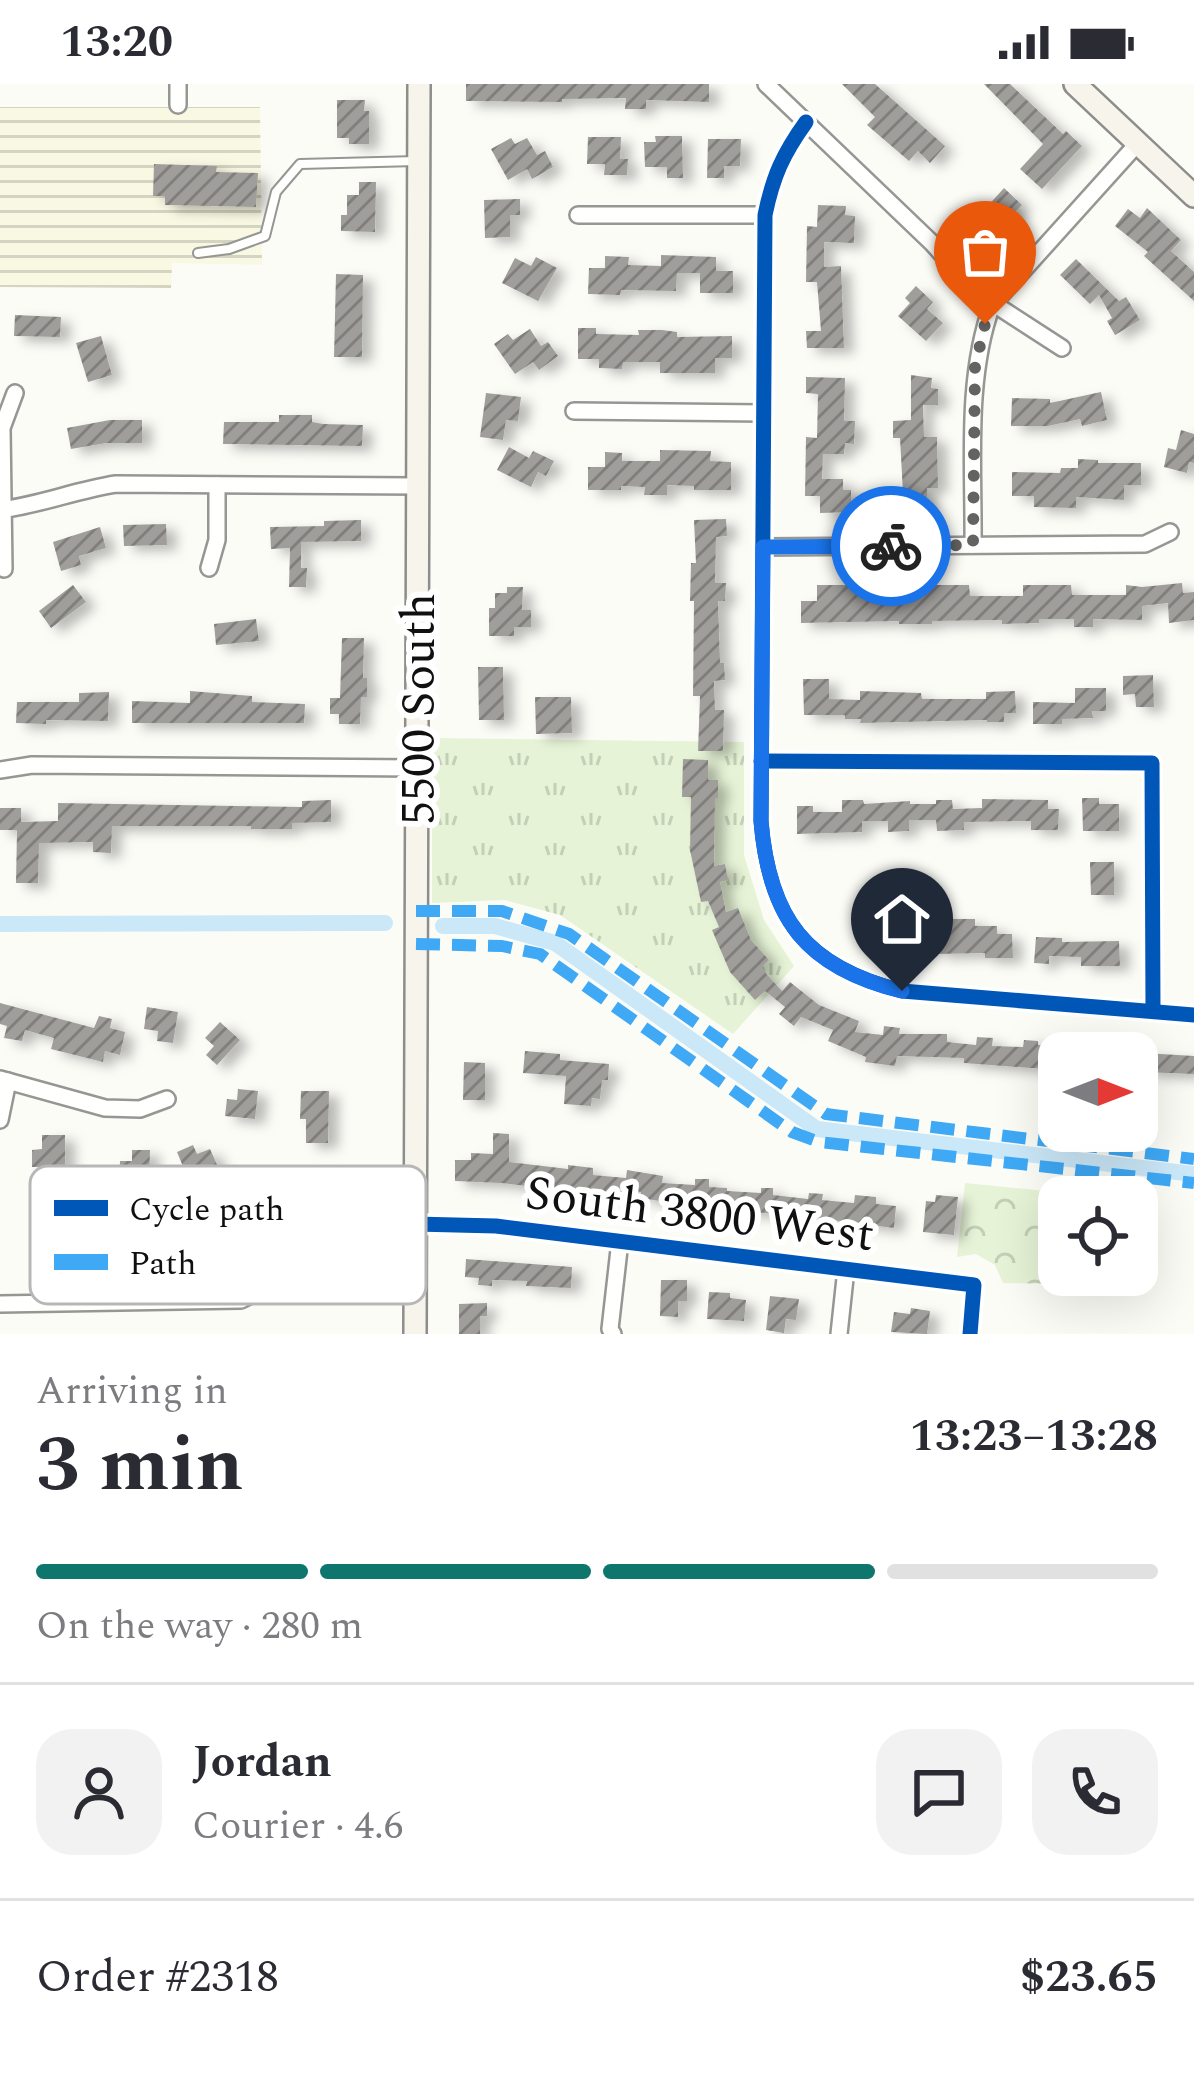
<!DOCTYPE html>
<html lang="en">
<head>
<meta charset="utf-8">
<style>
	body { margin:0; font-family:Spectral,serif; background:#f2f2f3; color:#2b2b33; height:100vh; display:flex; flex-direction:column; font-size:45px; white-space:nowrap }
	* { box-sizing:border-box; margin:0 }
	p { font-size:39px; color:#7c7c81 }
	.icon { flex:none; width:66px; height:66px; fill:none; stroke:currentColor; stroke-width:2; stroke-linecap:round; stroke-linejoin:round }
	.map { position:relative; height:1250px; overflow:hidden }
	.panel { display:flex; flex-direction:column; background:#fff; flex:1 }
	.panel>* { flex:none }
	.needle { width:78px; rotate:90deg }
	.controls { position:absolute; left:1038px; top:948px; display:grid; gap:24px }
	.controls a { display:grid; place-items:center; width:120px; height:120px; border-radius:24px; background:#fff; box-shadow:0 12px 48px #0002; font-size:60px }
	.pin { position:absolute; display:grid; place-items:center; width:102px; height:102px; color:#fff; margin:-123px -51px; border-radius:50% 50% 50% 0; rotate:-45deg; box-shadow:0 0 12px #0007 }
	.pin .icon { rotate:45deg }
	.courier { position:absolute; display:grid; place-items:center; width:120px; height:120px; margin:-60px; border:9px solid #1a73e8; border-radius:50%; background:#fff; color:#222; box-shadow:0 3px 15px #0007 }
	.head em { font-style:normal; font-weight:700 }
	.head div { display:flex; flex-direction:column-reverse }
	.head { display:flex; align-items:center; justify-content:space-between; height:204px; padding:0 36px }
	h1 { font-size:78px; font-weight:700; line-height:90px }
	.bar { display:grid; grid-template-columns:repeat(4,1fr); gap:18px 12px; align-content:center; height:144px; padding:0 36px }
	.bar i { height:15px; border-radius:9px; background:#e1e1e2 }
	.bar .active { background:#0f766e }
	.bar p { grid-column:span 4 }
	.line { display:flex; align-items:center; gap:30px; padding:0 36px; border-top:3px solid #e1e1e2 }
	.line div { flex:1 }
	.round { display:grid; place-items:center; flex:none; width:126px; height:126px; border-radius:36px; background:#f2f2f3 }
	.status { display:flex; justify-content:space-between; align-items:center; height:84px; padding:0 60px; background:#fff; direction:ltr }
	.status svg { height:33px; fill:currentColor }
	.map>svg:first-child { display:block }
	.farmland { fill:url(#farmland-rules) }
	.grass { fill:url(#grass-tufts) }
	.park { fill:url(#park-crowns) }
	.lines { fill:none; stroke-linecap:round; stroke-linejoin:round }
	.canal { stroke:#cbe8f8; stroke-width:16 }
	.building { fill:url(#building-hatch); filter:url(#shadow) }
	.lane-casing { stroke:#969694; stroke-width:12 }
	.street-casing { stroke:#969694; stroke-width:20 }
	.secondary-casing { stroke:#8d8d8b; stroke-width:26 }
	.lane { stroke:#fffffe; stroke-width:8 }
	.street { stroke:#fffffe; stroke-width:15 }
	.secondary { stroke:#f6f4eb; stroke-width:21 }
	.quiet { stroke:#3fa9f5; stroke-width:12; stroke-dasharray:24 12; stroke-linecap:butt }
	.cycleway-casing { stroke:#fff; stroke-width:22 }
	.cycleway { stroke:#0057b8; stroke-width:15 }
	.done { stroke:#636361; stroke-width:12; stroke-dasharray:0 21.6 }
	.route { stroke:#1a73e8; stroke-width:15 }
	.labels { text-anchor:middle; stroke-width:12; stroke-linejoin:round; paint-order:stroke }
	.street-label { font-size:48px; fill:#101010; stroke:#fff }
	.key { fill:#fff; stroke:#b7b7b7; stroke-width:3 }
	.key-label { font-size:33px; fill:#101010 }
</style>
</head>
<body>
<div class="status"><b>13:20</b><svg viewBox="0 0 49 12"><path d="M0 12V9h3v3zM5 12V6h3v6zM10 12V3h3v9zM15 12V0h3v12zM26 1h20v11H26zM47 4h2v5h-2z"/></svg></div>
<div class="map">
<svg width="1194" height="1250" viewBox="0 0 1194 1250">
	<defs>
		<pattern id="farmland-rules" width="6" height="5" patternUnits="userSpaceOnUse" patternTransform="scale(3)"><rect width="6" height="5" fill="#f9f8e3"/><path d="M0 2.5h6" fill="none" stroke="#d4d4c2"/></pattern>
		<pattern id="grass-tufts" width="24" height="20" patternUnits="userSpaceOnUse" patternTransform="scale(3)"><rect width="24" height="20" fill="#e6f3d6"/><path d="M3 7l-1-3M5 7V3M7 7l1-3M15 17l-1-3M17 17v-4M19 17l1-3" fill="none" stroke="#c4cfb7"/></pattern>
		<pattern id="park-crowns" width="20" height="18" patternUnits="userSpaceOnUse" patternTransform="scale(3)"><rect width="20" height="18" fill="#e6f3d6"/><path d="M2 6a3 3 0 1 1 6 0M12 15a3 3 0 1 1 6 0" fill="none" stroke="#c4cfb7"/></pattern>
		<pattern id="building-hatch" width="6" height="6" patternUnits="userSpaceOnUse" patternTransform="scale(3)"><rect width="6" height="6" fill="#a09e9b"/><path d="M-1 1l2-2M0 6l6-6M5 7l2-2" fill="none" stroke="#817f7d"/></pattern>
		<filter id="shadow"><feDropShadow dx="10" dy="5.5" stdDeviation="6" flood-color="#0004"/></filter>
	</defs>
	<rect width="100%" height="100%" fill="#fcfcf7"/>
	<path class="farmland" d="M0 23H260L262 181 172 179 171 204 0 203Z"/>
	<path class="grass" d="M432 654 744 658V771L764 836 794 882 733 950 560 831 504 816 432 819Z"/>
	<path class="park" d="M965 1099 1077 1110V1113H1059V1191H1077V1200L1003 1199 995 1181 976 1170 957 1173Z"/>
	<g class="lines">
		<g class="canal">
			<path d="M0 840 385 839"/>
			<path d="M443 842H495L555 859 817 1045 1194 1090"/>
		</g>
	</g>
	<g class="building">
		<path d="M466 0H709V18L646 16V25H625L626 14 562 15V18L466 17Z"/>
		<path d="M842 0H875L945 62 930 79 918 67 909 77 867 41 875 33Z"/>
		<path d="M984 0H1010L1063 50 1066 47 1082 62 1042 105 1020 85 1043 60Z"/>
		<path d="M337 16H365L364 27H369V60H349V54H337Z"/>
		<path d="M655 52H682L683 94H667V83H645L644 58H656Z"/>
		<path d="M588 53H621L620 75H628L627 91H604L605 80H587Z"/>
		<path d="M511 54 515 60 527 54 537 71 545 67 553 83 532 95 527 85 508 96 491 65Z"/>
		<path d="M708 55H741L740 82H724V94H707Z"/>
		<path d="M154 80 217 82 216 88 258 89 256 123 165 121V112H153Z"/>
		<path d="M359 98H376L375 148 341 147V131H347V111H359Z"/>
		<path d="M1004 104 1022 121 994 150 977 134Z"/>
		<path d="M520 115V131H510V153L485 154 484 116Z"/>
		<path d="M818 121 846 122 845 131 855 132 854 159 824 158V183L841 182 844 264H807L806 247H821L817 198H806L807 142 817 143Z"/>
		<path d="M1147 124 1181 156 1171 167 1194 188V217L1144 172 1148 168 1115 142 1128 125 1140 134Z"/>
		<path d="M661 171 716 173V187H733V209H700V189H677L676 207 621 206 620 211 588 210 589 184H605V172L629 173 628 181 661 182Z"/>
		<path d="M536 173 557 184 538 217 502 199 515 174 531 182Z"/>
		<path d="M1076 175 1119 217 1126 213 1140 236 1115 251 1107 237 1112 234 1099 211 1090 220 1060 191Z"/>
		<path d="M336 190 363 191 362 273H334Z"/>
		<path d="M916 202 933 218 927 225 943 239 926 257 898 232 910 219 905 214Z"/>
		<path d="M15 231 61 233 60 253 14 252Z"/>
		<path d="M578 244H596V250L639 251 638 246H662L677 248V253L732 252V274H715V289H660V278H623L622 285 599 284V275H578Z"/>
		<path d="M530 245 541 262 548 258 558 272 539 286 533 278 515 290 494 260 508 250 513 256Z"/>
		<path d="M101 252 112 291 88 298 76 259Z"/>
		<path d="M911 291 932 294 931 304 938 305V321H923L924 353H937L938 404H927V427L894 428 893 410 903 409 900 354H893V337L911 336Z"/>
		<path d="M806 293 845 294 844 337H855L854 360 845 359 844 370H823L822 395H843V406H851V428L820 429V412H805L806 353 817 354 818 310 806 309Z"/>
		<path d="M1101 308 1107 336 1082 342 1080 335 1048 342H1011L1012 314 1050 315V319Z"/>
		<path d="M486 309 521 313 518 337 506 336 503 356 480 353Z"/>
		<path d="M279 331H312V338L323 340 363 341 362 362 223 360 224 338H279Z"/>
		<path d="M110 336H142V359H106L71 365 67 344Z"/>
		<path d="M1181 346 1194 350V379L1189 378 1187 389 1164 383 1168 364 1176 366Z"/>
		<path d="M509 363 529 374 533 367 554 377 546 392 538 388 531 403 497 386Z"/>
		<path d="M660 366 711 367 710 377 731 378V406H694V402L667 401V411H644L645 403 621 402V406H588V383H605V368L622 369V377H660Z"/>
		<path d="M1078 375 1098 376V379H1141V401H1124V416L1076 413V424L1034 423V412H1012V388L1060 389 1061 384H1078Z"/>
		<path d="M726 435 727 452 716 453 715 499H726L725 517H718L720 579H724L725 596 714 597 715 626H724L723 667H698L700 612H693L694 517H690L691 479H696L694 436Z"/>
		<path d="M361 436V457L301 458V484H307L306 503H289L290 464 271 465 270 443 324 442V437Z"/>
		<path d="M166 440 167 461 124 462 123 441Z"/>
		<path d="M100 443 106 464 79 472 81 481 61 487 53 458Z"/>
		<path d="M1182 499 1183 509 1194 508V536L1169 539 1168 519 1142 522V536L1093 535V543H1074V535H1039V539L1002 540V536L932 537V540H899V537L801 539V517H817V501H867V512L916 514V501H969L970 512H1023V501H1071L1072 511H1126V501L1142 503Z"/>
		<path d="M73 501 86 518 51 544 39 527Z"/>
		<path d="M507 503H523L522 526H531V543H514V552H489V524H495V509H507Z"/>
		<path d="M256 535 259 557 216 561 214 540Z"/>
		<path d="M342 554H364L363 594H367V613H361L360 640H339V630H330V614H340Z"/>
		<path d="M478 583H503L504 636H479Z"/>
		<path d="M1153 591 1154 623H1136L1135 610 1123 611V592Z"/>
		<path d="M803 595H829V615L860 616V607L921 609 922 615H986V608L1015 607 1016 629H1004V638H987V636L860 639 861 635H845V631H804Z"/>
		<path d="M1075 604H1106V627H1092L1093 634 1062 635V640H1033V618L1075 619Z"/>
		<path d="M190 607 252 612V618L305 620 304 639H132V617L190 619Z"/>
		<path d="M109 608 108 637 46 636V640L16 639 17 618H79V609Z"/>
		<path d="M535 613H571L572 649 536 650Z"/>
		<path d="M683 675 708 676V696H718V714H715L714 782 725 780 728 796 720 798 726 828 738 824 751 856 769 876 761 884 782 907 790 898 819 921 859 937 855 948 883 951 884 942 900 944 899 950H947V958L976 961 977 953 993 954 992 962 1023 963 1024 956 1038 957V961L1059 962V986L964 979V974L897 972 895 982 865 978 866 973 828 957 833 946 801 933 794 942 779 930 785 923 765 907 755 916 730 888 712 846 719 843 708 817 701 818 690 766 691 713H682Z"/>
		<path d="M1082 714H1099V720H1119V747H1083Z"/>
		<path d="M982 715 1048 716V725H1059L1058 746H1031V737L964 738V746L937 747 936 736H909V747L888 748V737H862V748L797 750V722H813V728H842V716H863L864 720 910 717V720H936V716H952L953 725 982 724Z"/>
		<path d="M331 716V738L292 739V745H251V742H112L111 769 93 768V758L39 759 38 799H16L17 746H0V724H21V738L58 737V719L302 723V717Z"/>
		<path d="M1090 778H1114V811H1091Z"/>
		<path d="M946 835H975V842H997V850H1012L1013 874H985V869L936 870V837Z"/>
		<path d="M1036 853 1062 854V858L1119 857 1120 882H1081V873L1049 872V880L1034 879Z"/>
		<path d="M0 919 94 944 99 932 112 935 110 944 125 948 120 971 105 967 103 978 51 965 54 954 25 946 22 957 4 954 7 942 0 940Z"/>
		<path d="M147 923 178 928 173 959 157 957 158 947 144 945Z"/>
		<path d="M220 938 240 956 217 981 206 971 214 962 205 954Z"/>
		<path d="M525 967 560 970V976L609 980 608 996H602L600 1015 592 1014 591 1022 564 1020 566 992 523 989Z"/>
		<path d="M1144 969 1194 972V990L1143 988Z"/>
		<path d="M464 978 485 979V1016H463Z"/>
		<path d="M238 1005 258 1007 255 1035 225 1032 227 1015 237 1016Z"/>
		<path d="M301 1007H329L328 1059H306V1035H300Z"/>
		<path d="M493 1049 509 1050V1078L568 1085V1081L593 1084V1091L626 1094 627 1086 663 1092 662 1099 695 1101V1095H709V1103L727 1104V1107L761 1109V1104H773V1111L808 1115 809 1109 823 1110 822 1116 854 1119 855 1111 876 1113V1120L896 1122 894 1144 793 1131 680 1123V1120L640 1114 641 1108 613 1104 612 1112 501 1099 455 1097V1076H471V1069L493 1070Z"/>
		<path d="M42 1051H65L66 1180H45V1167H33V1114L45 1115V1083H32V1066L42 1065Z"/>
		<path d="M193 1061 197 1070 210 1065 219 1085 189 1097 177 1068Z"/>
		<path d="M132 1066H150L149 1100H119L120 1077H132Z"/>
		<path d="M936 1111 958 1113 954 1151 923 1148 926 1117 935 1118Z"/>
		<path d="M466 1175 572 1183 571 1204 526 1202 527 1197 492 1196V1202L478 1201 479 1194 465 1193Z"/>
		<path d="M661 1196H687V1217H678V1233L660 1232Z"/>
		<path d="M709 1208 730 1209V1214L746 1216 744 1237 707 1235Z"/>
		<path d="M770 1212 799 1215 796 1236 786 1235 784 1249 766 1246Z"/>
		<path d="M487 1219V1232H480V1250H459V1220Z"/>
		<path d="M911 1224 930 1227 927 1250 891 1248 894 1228 910 1230Z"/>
	</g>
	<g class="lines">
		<g class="lane-casing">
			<path id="lane" d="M198 169 229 165 265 152 276 108 300 80 417 77"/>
		</g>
		<g class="street-casing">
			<g id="street">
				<path d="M766 0 932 159 977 209 1062 264"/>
				<path d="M178 21V0"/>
				<path d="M806 38C783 70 773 92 765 131L761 737C769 835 806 883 902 907L1194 931"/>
				<path d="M578 131H765"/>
				<path d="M574 327 764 329"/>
				<path d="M0 426C40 421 76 406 116 400L418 402"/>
				<path d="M973 461C974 383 965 295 992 221L1138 59"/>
				<path d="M763 463 1145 460 1170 448"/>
				<path d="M209 484 217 456V401"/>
				<path d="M4 485 2 344 15 309"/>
				<path d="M761 677 1152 679 1153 927"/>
				<path d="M0 686 32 681 417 684"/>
				<path d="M0 995 105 1024 140 1025 167 1015"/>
				<path d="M0 1036 8 997"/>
				<path d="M415 1140 496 1142 974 1201 970 1250"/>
				<path d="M0 1220 241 1216 262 1205"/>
				<path d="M613 1250 610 1245 620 1157"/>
				<path d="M839 1250 846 1185"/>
			</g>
		</g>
		<g class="secondary-casing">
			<g id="secondary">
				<path d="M1075 0 1194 112"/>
				<path d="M415 1250 419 0"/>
			</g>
		</g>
		<use href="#lane" class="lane"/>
		<use href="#street" class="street"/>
		<use href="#secondary" class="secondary"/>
		<g class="quiet">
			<path d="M416 827H502L569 850 826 1030 1194 1075"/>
			<path d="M416 860 502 862 540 870 792 1048 819 1058 1194 1099"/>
		</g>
		<g class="cycleway-casing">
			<g id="cycleway">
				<path d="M806 38C783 70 773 92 765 131L761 737C769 835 806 883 902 907L1194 931"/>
				<path d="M761 677 1152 679 1153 927"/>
				<path d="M415 1140 496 1142 974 1201 970 1250"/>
			</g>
		</g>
		<use href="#cycleway" class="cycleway"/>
	</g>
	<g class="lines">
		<path class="done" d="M891 462 973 461 975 283 985 240"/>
		<path class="route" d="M891 462 763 463 761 737C769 834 806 884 902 907"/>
	</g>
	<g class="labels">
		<g class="street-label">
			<text transform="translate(417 625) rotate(-90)" y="17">5500 South</text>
			<text transform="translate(700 1128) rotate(7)" y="17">South 3800 West</text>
		</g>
	</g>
	<rect x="30" y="1082" width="396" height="138" rx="18" class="key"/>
	<rect x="54" y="1116" width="54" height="16" fill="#0057b8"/>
	<rect x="54" y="1170" width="54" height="16" fill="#3fa9f5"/>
	<g class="key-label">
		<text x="129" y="1136">Cycle path</text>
		<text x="129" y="1190">Path</text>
	</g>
</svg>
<div class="controls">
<a><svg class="needle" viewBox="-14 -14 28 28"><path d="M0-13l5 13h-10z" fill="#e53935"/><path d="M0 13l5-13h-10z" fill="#7c7c81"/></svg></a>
<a><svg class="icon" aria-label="locate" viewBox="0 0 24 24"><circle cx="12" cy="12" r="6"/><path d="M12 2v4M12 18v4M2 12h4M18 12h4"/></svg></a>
</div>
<div class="pin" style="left:985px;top:240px;background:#ea580c"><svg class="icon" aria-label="bag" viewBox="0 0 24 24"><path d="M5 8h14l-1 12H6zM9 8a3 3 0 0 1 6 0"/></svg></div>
<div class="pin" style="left:902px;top:907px;background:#1f2937"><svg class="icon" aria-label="home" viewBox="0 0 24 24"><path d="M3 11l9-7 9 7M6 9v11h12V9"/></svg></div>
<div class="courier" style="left:891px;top:462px"><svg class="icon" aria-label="bike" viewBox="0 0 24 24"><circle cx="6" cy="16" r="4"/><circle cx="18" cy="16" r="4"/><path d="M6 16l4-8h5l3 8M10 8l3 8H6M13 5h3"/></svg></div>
</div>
<section class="panel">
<div class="head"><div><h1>3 min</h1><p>Arriving in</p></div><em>13:23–13:28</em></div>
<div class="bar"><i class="active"></i><i class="active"></i><i class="active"></i><i></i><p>On the way · 280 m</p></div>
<div class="line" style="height:216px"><a class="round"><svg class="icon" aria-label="person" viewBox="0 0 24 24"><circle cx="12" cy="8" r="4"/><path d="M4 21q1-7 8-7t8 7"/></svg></a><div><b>Jordan</b><p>Courier · 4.6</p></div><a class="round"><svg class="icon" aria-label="chat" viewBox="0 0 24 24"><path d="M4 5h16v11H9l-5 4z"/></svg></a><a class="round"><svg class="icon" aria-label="phone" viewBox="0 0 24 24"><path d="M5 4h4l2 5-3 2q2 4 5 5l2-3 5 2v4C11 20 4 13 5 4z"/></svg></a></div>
<div class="line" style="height:156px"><div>Order #2318</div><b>$23.65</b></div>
</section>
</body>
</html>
